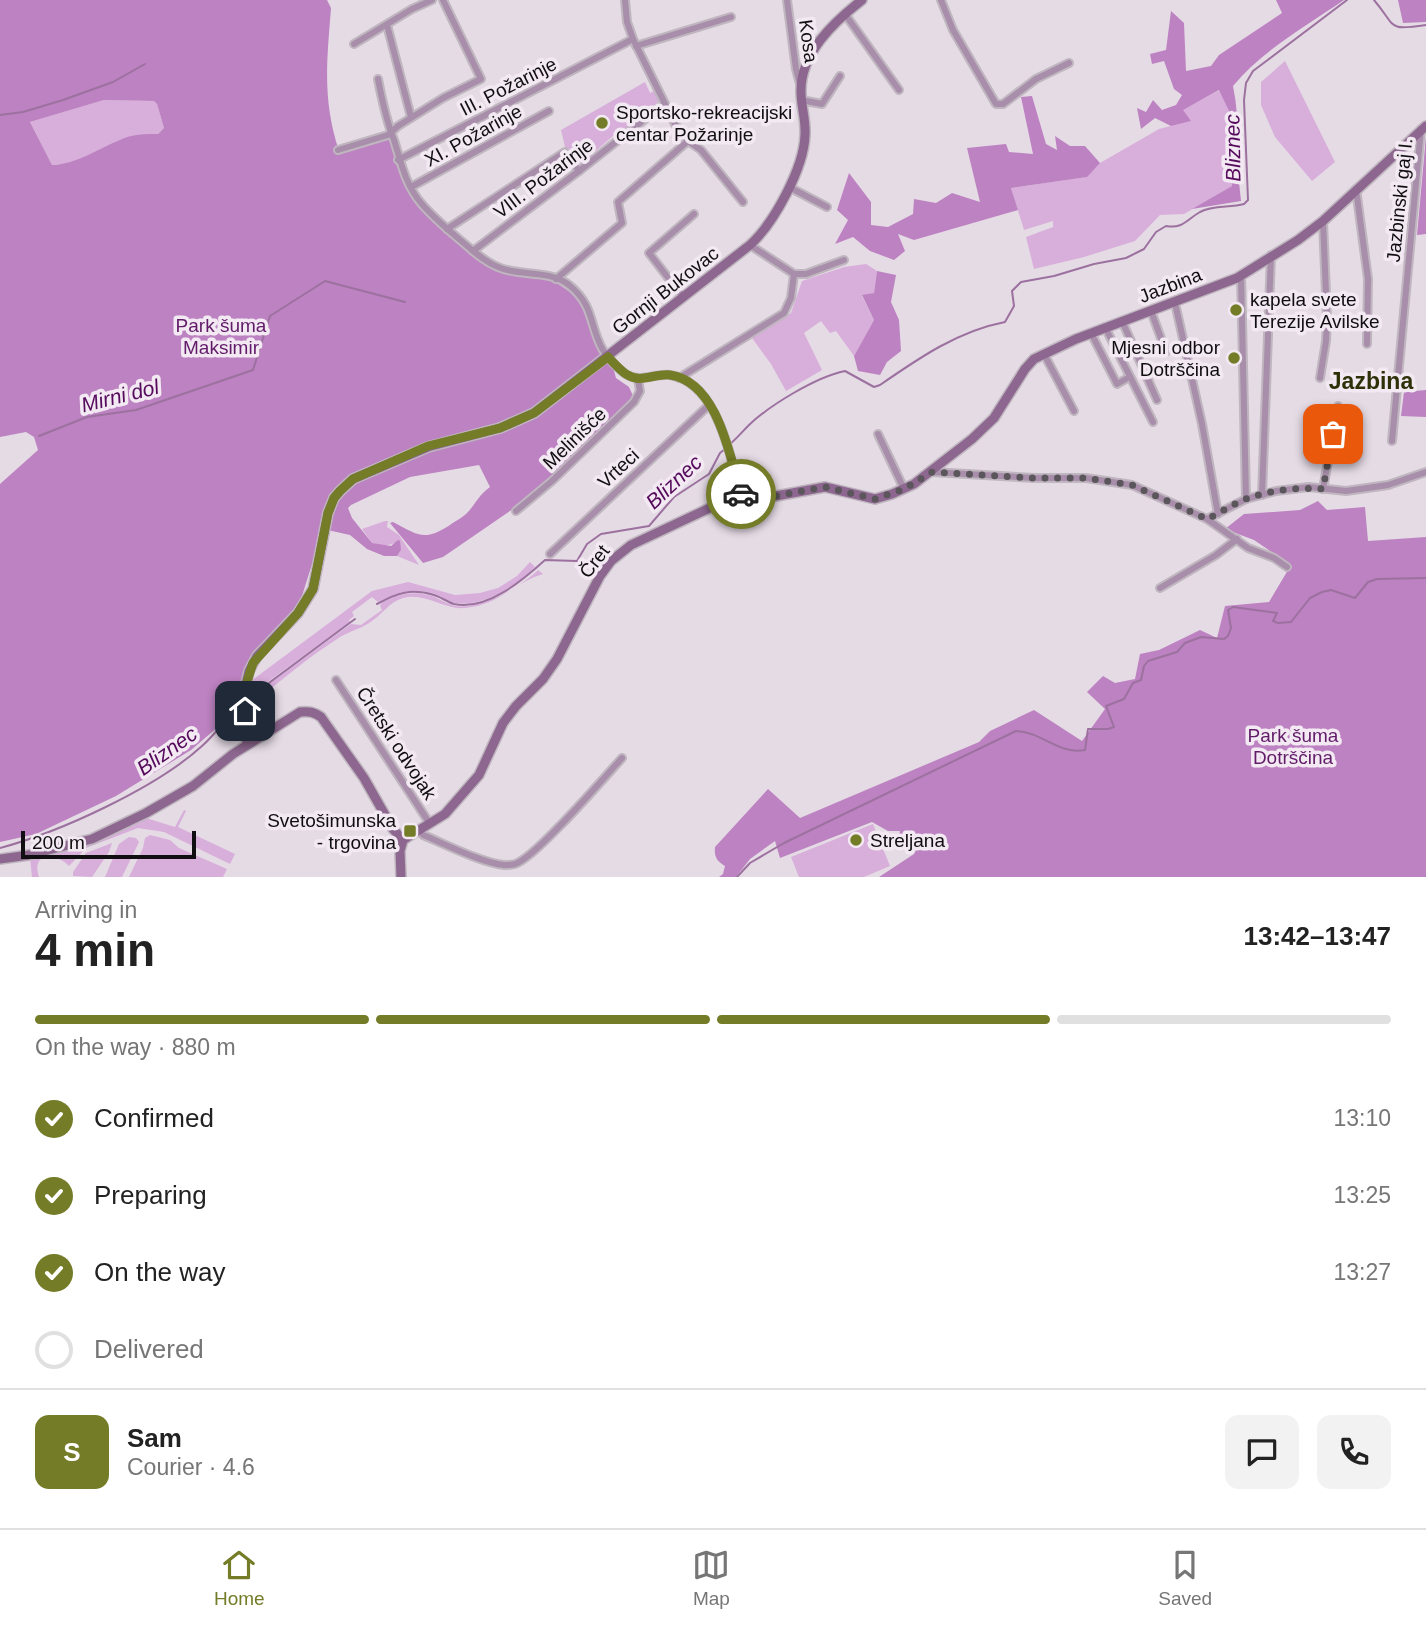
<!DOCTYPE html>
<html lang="en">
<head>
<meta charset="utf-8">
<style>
	body { margin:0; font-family:Arial,sans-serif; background:#f2f2f2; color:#222; height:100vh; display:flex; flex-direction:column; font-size:26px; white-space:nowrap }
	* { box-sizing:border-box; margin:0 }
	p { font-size:23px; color:#767676 }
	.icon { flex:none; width:38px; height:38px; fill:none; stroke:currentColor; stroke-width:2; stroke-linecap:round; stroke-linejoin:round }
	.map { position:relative; height:877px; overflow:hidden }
	.details { display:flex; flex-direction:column; background:#fff; flex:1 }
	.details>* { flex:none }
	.scale { position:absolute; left:21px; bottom:18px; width:175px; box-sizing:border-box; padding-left:7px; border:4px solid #110e11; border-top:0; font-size:19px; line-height:24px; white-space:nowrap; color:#110e11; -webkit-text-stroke:5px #f2e9f3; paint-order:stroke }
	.pin { position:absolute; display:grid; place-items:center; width:60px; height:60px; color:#fff; margin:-30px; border-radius:14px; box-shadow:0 4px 10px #0006 }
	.courier { position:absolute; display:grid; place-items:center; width:70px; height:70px; margin:-35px; border:5px solid #747c27; border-radius:50%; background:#fff; color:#222; box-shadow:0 2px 9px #0007 }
	.summary em { font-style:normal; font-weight:700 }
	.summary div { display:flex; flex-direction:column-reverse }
	.summary { display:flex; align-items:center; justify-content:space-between; height:119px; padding:0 35px }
	h1 { font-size:46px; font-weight:700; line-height:52px }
	.bar { display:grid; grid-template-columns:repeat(4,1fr); gap:10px 7px; align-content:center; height:84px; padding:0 35px }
	.bar i { height:9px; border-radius:5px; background:#e0e0e0 }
	.bar .current { background:#747c27 }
	.bar p { grid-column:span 4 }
	.line { display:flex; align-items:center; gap:18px; padding:0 35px; border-top:2px solid #e0e0e0 }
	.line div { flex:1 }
	.round { display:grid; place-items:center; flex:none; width:74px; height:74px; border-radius:14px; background:#f2f2f2 }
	ol { padding:0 35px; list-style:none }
	li { display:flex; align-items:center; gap:21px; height:77px }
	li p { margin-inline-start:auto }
	li .icon { padding:7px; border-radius:50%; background:#747c27; color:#fff; stroke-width:4 }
	li:last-child { color:#767676 }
	li i { width:38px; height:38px; border:4px solid #e0e0e0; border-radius:50% }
	.tab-bar { display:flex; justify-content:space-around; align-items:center; height:98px; border-top:2px solid #e0e0e0; background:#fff; font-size:19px; color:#767676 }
	.tab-bar a { display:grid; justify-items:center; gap:4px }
	.tab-bar .current { color:#747c27 }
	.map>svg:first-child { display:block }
	.green { fill:#d8aedb }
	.forest { fill:#bd82c1; fill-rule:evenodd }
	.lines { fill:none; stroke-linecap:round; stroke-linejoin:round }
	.stream { stroke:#9c719f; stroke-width:2 }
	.street-casing { stroke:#bfb6bf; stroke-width:10 }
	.secondary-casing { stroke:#bfb6bf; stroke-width:12 }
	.street { stroke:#a88eaa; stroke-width:6 }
	.secondary { stroke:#8d678f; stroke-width:9 }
	.done { stroke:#5b565b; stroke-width:7; stroke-dasharray:0 12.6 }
	.route { stroke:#747c27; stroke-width:9 }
	.poi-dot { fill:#747c27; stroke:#f2e9f3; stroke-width:2.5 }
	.labels { text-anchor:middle; stroke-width:7; stroke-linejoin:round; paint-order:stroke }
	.street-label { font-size:19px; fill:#110e11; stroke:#f2e9f3 }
	.poi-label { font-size:19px; fill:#110e11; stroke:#f2e9f3; text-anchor:start }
	.park-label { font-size:19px; fill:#621b69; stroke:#f2e9f3 }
	.water-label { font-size:21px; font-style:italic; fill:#550a5b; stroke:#f2e9f3 }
	.quarter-label { font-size:23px; font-weight:bold; fill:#2e3108; stroke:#f2e9f3 }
</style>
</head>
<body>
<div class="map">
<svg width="1426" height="877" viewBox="0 0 1426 877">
	<rect width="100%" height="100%" fill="#e5dbe5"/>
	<g class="green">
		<path d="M1285 61 1335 162 1312 181 1275 137 1261 105V82Z"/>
		<path d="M645 82 650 93 654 91 659 101 618 137 613 136 578 166 566 151 561 130Z"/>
		<path d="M1220 90 1229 111 1232 186 1184 214 1160 215 1135 241 1084 257 1034 269 1026 237 1053 227V221L1024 230 1011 188 1086 177 1100 163 1159 129 1190 121 1182 110Z"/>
		<path d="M104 100 154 101 157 104 164 128 158 134C116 133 91 163 52 165L30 122Z"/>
		<path d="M866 264 877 271 874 293 862 296 874 320 854 356 836 331 830 333 821 321 804 333 822 370 786 391 771 364 752 338 791 313 802 281 844 267Z"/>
		<path d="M385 521H388L387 527 399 535 419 565 397 556 401 550 395 543 385 546 372 543 362 529Z"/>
		<path d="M530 562 535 567C516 586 484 607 456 603 448 602 443 597 435 594 412 587 398 592 378 602L372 597 352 612 354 616 349 620 350 622 251 694V681L372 591 408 582 455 595 480 593 498 588 517 576Z"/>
		<path d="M538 570 543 574C513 583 499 605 465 608 444 610 425 592 403 598 389 602 381 616 369 623 360 629 350 631 340 637 309 657 280 681 251 705V697L351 624 361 625 382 610 380 606 382 602C401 593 415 590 435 597 441 600 448 604 455 606 480 610 521 587 538 570Z"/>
		<path d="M184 810 186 811 178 827 235 854 230 864 164 832 138 828 86 848 69 866C55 852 31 852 39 877H32L30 857 146 818 175 827Z"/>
		<path d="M873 824 890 866 864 877H799L791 857Z"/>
		<path d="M150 835 170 840 179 848 227 869 223 877H129L143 848 145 838Z"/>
		<path d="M129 837 136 838 139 842 122 877H105L119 844Z"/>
		<path d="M112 843 109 852 92 877 73 876V872L86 853Z"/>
	</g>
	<g class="forest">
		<path d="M0 0H327L331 8C327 61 322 99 339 151L388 138 392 139 397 164 415 199 457 242 481 260 554 281 576 296 590 318 601 355 613 367 616 378 629 387 634 398 539 491 443 557 423 563 390 523 393 522C418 535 424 542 450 525 455 521 464 517 468 512 476 503 479 495 490 487L479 465 410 477 351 505 348 508 352 518 372 543 391 546 398 540 400 541 401 550 397 556H384L367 549 350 535 323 529 297 612 252 656 225 721 191 750 116 796 36 834 0 842V484L38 450 34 437 26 432 0 437ZM104 100 154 101 157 104 164 128 158 134C145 134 132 134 120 140 98 149 77 164 52 165L30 122Z"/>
		<path d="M1276 0H1344C1306 26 1263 50 1233 86 1241 123 1236 163 1241 201L1192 209 1232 186 1229 111 1219 90 1183 110 1191 121 1171 126 1155 118 1141 129 1137 108 1146 112 1153 100 1162 110 1176 105 1182 95 1174 89 1164 61 1152 64 1150 54 1166 50 1171 11 1184 23 1186 71 1211 66 1219 55 1282 13Z"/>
		<path d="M1398 0H1426V22L1403 23Z"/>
		<path d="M1032 96 1046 144 1057 150 1055 136 1070 146H1085L1100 163 1087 177 1011 188 1018 210 914 240 898 234 905 251 894 260 870 251 853 237 835 244 848 220 837 210 849 173 871 202V225L888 227 913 214 914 199 936 203 952 193 980 202 967 148 1006 144 1009 152 1033 154 1021 97Z"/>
		<path d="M1426 136V234L1417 235Z"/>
		<path d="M877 271 896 275 891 302 899 320 901 351 887 362 880 375 858 371 854 356 874 320 862 295 874 293Z"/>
		<path d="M1426 390V417L1401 416 1404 392Z"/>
		<path d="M1318 501 1327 510 1365 507 1368 541 1426 537V877H879L914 854 919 844 896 847 900 831H888L872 822 780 858 775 841 750 859 736 877H719L723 874 725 866C717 861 714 857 715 847L768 789 800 818 979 742 990 731 1034 710 1082 741 1105 709 1087 692 1103 676 1115 683 1135 679 1140 654 1159 650 1200 630 1217 638 1225 606 1269 602 1291 565 1254 540 1225 529 1244 514 1300 510Z"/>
	</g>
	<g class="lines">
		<g class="stream">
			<path d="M1374 0C1397 27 1386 31 1426 25"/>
			<path d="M0 115 23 112 63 100 113 82 145 64"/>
			<path d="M39 436 87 417 136 410 253 370 270 316 325 281 405 302"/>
			<path d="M729 445C736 439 742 432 749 425 770 405 816 377 845 371L874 387 880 385C919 358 958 331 1005 322L1014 306 1012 291 1021 282 1054 276 1094 264 1126 258 1144 249 1156 232 1166 226C1183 229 1186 220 1200 212 1213 205 1230 208 1244 204L1248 200 1244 100 1246 83 1253 71 1347 0"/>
			<path d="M377 604C397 593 411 588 434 595 441 597 447 602 454 604 487 611 523 580 545 560L577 561 587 544 601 534 649 526 674 497 709 474 720 453 725 449"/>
			<path d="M250 697 355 619"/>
			<path d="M0 848C60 832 156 788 202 746 217 733 228 715 243 702"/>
			<path d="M737 877 750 863 784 843 1016 731C1042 732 1059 755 1085 750L1088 729H1108L1114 727 1106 706 1124 699 1133 683 1141 680 1144 666 1148 661 1177 652 1185 643 1201 637 1224 639 1228 636 1231 628 1228 610 1233 607 1277 613 1273 621 1278 623 1291 622 1310 598 1322 592 1331 590 1355 598 1368 582 1377 579 1426 578"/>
		</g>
		<g class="street-casing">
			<g id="street">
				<path d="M625 0 627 22 633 39 675 124 688 141 701 150 743 202"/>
				<path d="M787 0 796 69 800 84"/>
				<path d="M941 0 953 30 996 104H1003L1036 79 1069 63"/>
				<path d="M845 14 899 90"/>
				<path d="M387 25 411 117"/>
				<path d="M354 44 412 9 432 0"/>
				<path d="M636 46 731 17"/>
				<path d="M378 79C382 100 386 120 394 140 401 162 405 184 421 203 432 216 446 228 459 239 471 249 483 261 498 267 520 277 548 269 569 285 595 306 589 326 603 350 607 358 617 367 624 373 639 384 654 373 670 375 719 383 730 459 742 497"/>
				<path d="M801 100 822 104 840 76"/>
				<path d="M338 150 388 135 398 126 443 98 481 79 443 0"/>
				<path d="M398 160 633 39"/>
				<path d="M411 187 549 111"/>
				<path d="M789 187 827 207"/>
				<path d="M1356 189 1368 279 1367 344"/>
				<path d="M447 229 565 152 579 171"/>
				<path d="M750 245 794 274H806L844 260"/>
				<path d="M473 251 579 171 664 104"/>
				<path d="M1241 275 1246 499"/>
				<path d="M556 279 622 223 618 202 688 141"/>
				<path d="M683 297 649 253 694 214"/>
				<path d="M1175 303 1202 424 1218 514"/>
				<path d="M1151 311 1166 352"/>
				<path d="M1122 321 1157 400"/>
				<path d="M1105 327 1153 422"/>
				<path d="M1091 333 1117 384 1126 379"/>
				<path d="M1044 354 1074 411"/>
				<path d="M679 378 784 313 791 298 794 274"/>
				<path d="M1320 378 1326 341 1327 318 1323 221"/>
				<path d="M878 434 904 489"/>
				<path d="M1392 441 1421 129"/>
				<path d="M932 472 1034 478H1086L1132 485 1207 519 1248 548 1274 558 1287 567"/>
				<path d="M1323 489 1338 406"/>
				<path d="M1262 495 1271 255"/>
				<path d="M516 511 552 481 634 402 640 391 638 379"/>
				<path d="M1207 519 1246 499 1276 491 1309 487 1346 491 1388 485 1426 472"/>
				<path d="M550 554 709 405"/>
				<path d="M1160 588 1216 555 1237 539"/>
				<path d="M336 680 430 824"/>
				<path d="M419 830 423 835C445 844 482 863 504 865 508 865 511 865 515 864 535 858 604 778 622 758"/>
			</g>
		</g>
		<g class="secondary-casing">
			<g id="secondary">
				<path d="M247 745 245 688 249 671 257 656 298 613 313 589 328 513 334 498 340 491 353 479 428 447 500 428 534 413 750 245C774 223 804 168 805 135 806 120 801 106 801 92 800 53 834 22 862 0"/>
				<path d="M403 840 445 814 479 775 503 723 516 706 543 679 557 659 600 576 611 561 631 545 714 506 742 497 776 496 825 487 875 499 892 494 914 484 972 439 994 418 1025 369 1034 359 1076 339 1237 278 1298 240 1323 221 1426 126"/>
				<path d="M0 859 29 855 92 839 146 813 193 786 233 754 300 712C309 711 314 712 321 717L364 778 393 829 403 840"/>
				<path d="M401 877 400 851 403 840"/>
			</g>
		</g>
		<use href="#street" class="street"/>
		<use href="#secondary" class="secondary"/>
	</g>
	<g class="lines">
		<path class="done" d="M741 494 742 497 776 496 825 487 875 499 904 489 932 472 1034 478H1086L1132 485 1207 519C1220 513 1233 504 1246 499 1270 490 1298 487 1323 489L1333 434"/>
		<path class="route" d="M245 711V688L253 663 298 613 313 589 328 513 334 498 340 491 353 479 428 446 500 428 534 413 608 357C618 367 628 381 644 378 653 377 661 374 670 375 718 382 730 457 741 494"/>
	</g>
	<g class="poi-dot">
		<circle cx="602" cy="123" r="7"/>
		<circle cx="1236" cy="310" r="7"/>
		<circle cx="1234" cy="358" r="7"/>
		<rect x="403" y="824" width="14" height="14" rx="3.5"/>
		<circle cx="856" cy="840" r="7"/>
	</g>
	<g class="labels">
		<g class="street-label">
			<text transform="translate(809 41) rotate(82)" y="7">Kosa</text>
			<text transform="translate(508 86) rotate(-27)" y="7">III. Požarinje</text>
			<text transform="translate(473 135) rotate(-29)" y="7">XI. Požarinje</text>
			<text transform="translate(543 178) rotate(-37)" y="7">VIII. Požarinje</text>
			<text transform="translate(1399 200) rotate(-84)" y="7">Jazbinski gaj I.</text>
			<text transform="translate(1170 285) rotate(-21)" y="7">Jazbina</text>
			<text transform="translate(665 290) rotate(-38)" y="7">Gornji Bukovac</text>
			<text transform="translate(574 438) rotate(-44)" y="7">Melinišće</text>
			<text transform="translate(618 468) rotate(-43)" y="7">Vrteci</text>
			<text transform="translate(594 561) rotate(-52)" y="7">Čret</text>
			<text transform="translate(397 743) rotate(57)" y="7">Čretski odvojak</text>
		</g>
		<g class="poi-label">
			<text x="616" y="119">Sportsko-rekreacijski<tspan x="616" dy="22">centar Požarinje</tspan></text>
			<text x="1250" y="306">kapela svete<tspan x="1250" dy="22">Terezije Avilske</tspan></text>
			<text x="1220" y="354" text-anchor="end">Mjesni odbor<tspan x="1220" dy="22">Dotrščina</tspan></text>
			<text x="396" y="827" text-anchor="end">Svetošimunska<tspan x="396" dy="22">- trgovina</tspan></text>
			<text x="870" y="847">Streljana</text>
		</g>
		<g class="park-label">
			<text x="221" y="332">Park šuma<tspan x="221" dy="22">Maksimir</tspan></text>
			<text x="1293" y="742">Park šuma<tspan x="1293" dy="22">Dotrščina</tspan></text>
		</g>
		<g class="water-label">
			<text transform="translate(1233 148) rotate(-91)" y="7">Bliznec</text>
			<text transform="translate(120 396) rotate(-14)" y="7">Mirni dol</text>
			<text transform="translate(674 482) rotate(-43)" y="7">Bliznec</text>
			<text transform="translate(167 751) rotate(-35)" y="7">Bliznec</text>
		</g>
		<g class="quarter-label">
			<text x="1371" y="389">Jazbina</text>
		</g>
	</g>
</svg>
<div class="scale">200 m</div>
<div class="pin" style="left:1333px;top:434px;background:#ea580c"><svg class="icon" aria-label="bag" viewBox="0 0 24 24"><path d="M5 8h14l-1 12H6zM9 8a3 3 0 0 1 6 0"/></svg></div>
<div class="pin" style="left:245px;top:711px;background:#1f2937"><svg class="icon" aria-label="home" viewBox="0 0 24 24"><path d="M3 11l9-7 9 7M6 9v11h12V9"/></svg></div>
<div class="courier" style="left:741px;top:494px"><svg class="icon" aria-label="car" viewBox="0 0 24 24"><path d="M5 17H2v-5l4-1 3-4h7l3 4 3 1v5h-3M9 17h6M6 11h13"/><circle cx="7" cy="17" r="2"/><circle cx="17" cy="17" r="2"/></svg></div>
</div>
<section class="details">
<div class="summary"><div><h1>4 min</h1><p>Arriving in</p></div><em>13:42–13:47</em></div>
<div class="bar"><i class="current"></i><i class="current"></i><i class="current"></i><i></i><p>On the way · 880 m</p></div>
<ol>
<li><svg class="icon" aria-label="check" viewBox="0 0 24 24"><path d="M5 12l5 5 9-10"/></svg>Confirmed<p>13:10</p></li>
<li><svg class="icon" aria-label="check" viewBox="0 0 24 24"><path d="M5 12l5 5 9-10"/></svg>Preparing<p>13:25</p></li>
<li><svg class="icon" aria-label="check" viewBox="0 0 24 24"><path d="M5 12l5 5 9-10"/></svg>On the way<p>13:27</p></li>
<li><i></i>Delivered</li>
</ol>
<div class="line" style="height:126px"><b class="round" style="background:#747c27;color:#fff">S</b><div><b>Sam</b><p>Courier · 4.6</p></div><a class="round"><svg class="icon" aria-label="chat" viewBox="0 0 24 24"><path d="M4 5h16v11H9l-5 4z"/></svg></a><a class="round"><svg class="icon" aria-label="phone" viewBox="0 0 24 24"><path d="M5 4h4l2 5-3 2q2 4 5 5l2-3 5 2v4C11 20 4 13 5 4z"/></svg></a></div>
</section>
<nav class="tab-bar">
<a class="current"><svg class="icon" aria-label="home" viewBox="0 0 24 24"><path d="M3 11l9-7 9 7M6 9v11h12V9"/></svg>Home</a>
<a><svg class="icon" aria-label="map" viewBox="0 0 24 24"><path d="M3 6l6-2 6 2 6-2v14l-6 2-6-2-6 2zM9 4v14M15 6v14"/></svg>Map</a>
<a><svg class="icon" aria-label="saved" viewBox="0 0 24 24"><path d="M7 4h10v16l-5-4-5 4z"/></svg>Saved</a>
</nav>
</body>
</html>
